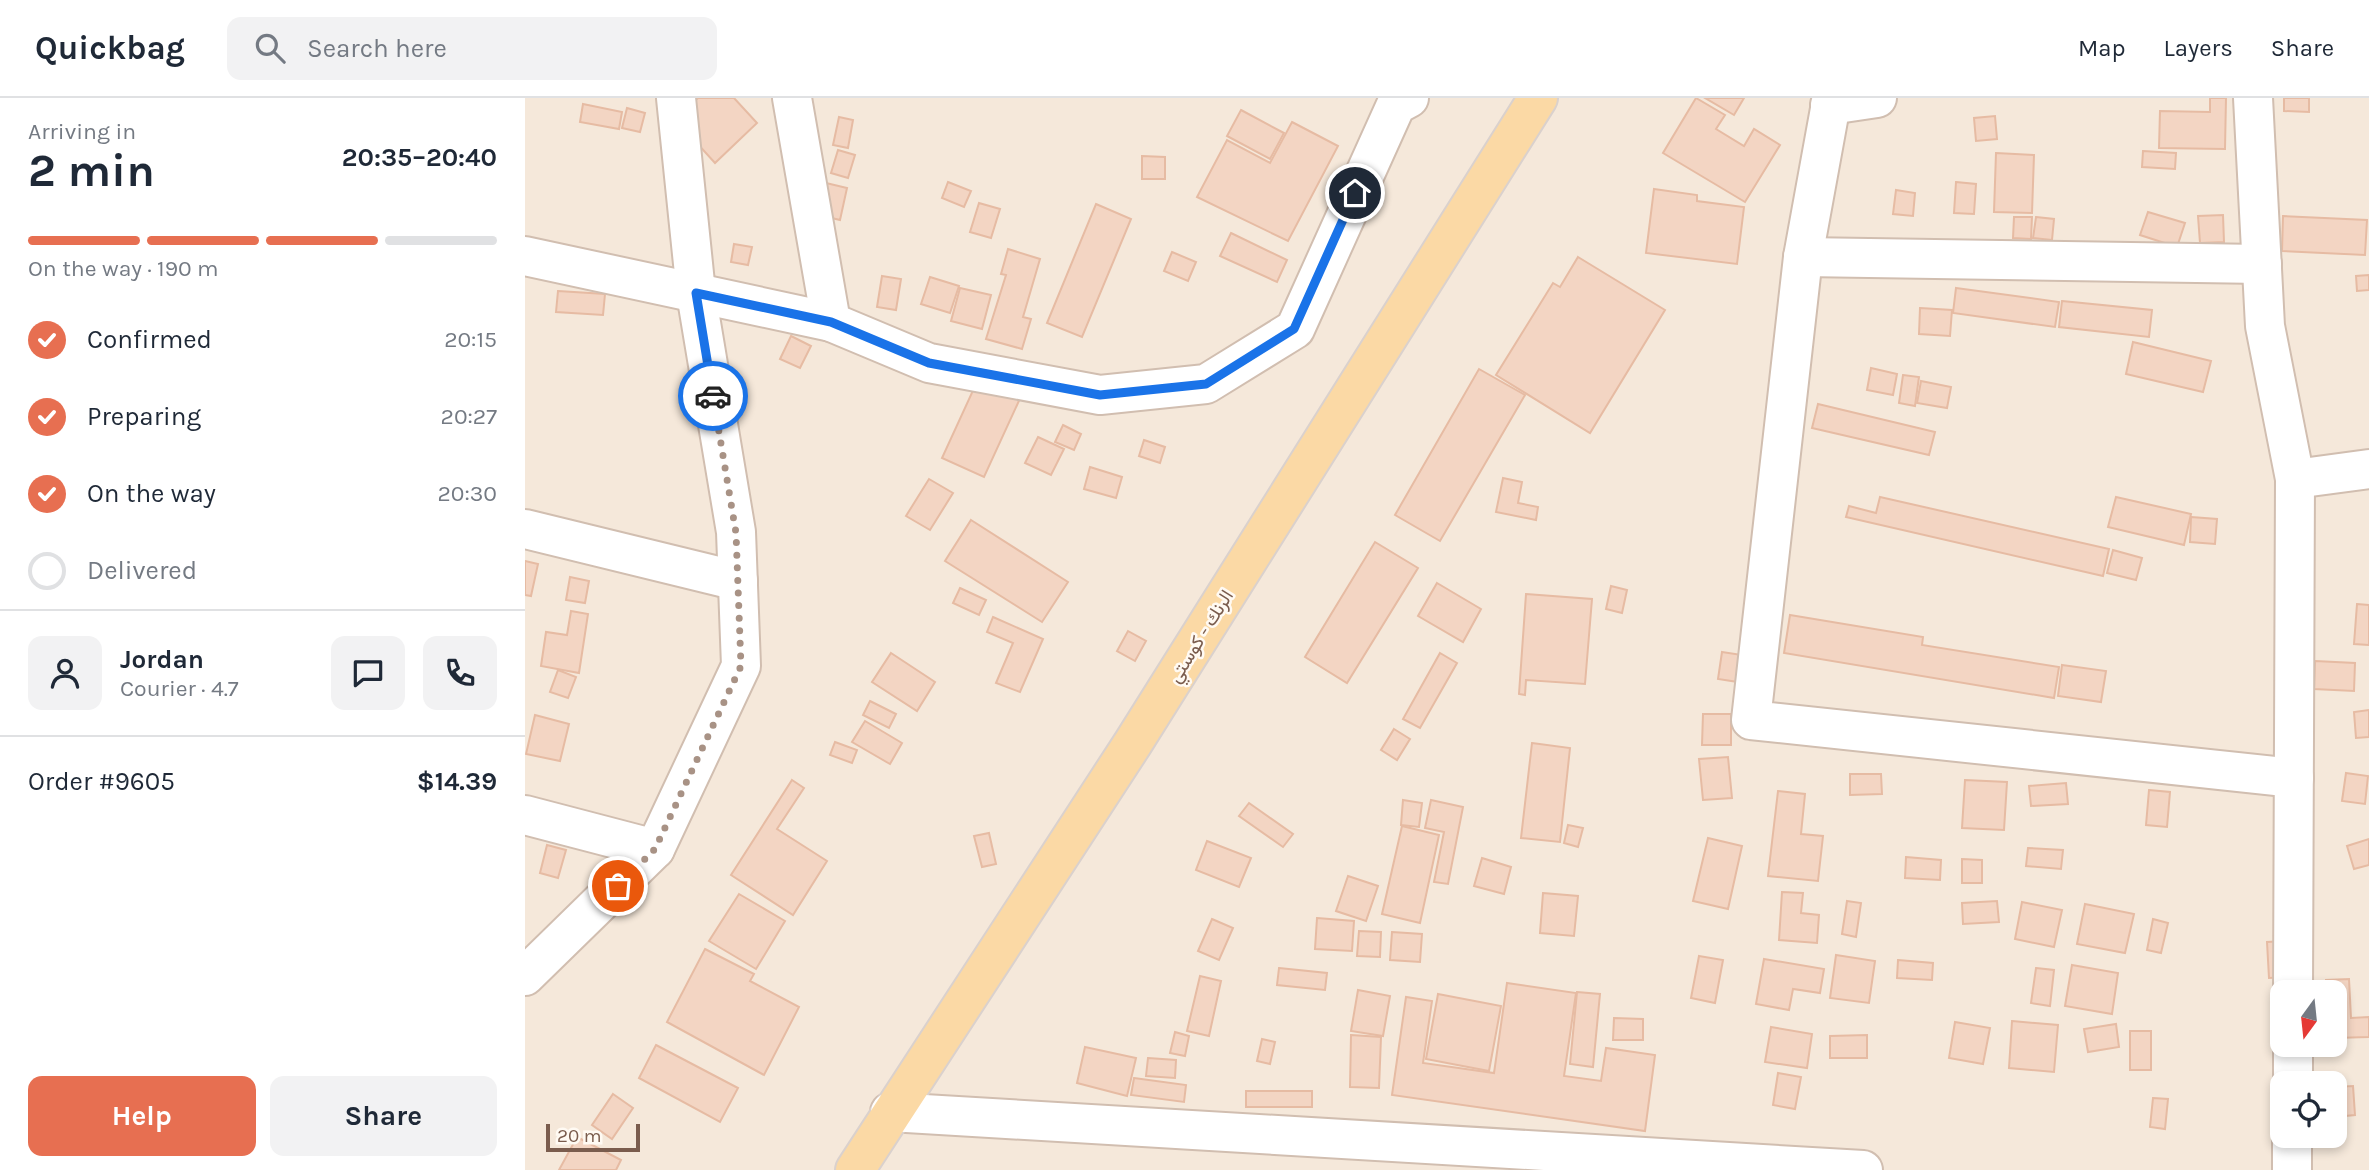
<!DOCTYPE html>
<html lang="en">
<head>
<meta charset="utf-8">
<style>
	body { margin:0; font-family:Karla,Vazirmatn,sans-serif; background:#f2f2f3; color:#1f2937; height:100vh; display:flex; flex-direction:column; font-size:26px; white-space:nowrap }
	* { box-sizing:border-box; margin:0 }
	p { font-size:23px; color:#747a83 }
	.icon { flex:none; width:38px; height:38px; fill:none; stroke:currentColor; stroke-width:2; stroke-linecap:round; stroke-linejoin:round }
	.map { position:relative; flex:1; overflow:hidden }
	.side { display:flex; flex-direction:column; background:#fff; width:525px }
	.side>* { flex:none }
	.needle { width:46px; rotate:195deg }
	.fabs { position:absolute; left:1745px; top:882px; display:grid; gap:14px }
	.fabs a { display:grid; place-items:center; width:77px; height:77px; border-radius:14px; background:#fff; box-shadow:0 4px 10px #0003; font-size:35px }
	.scale { position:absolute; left:21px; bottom:18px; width:94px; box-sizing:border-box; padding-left:7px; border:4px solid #7a5c4d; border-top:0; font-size:19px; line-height:24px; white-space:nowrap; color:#7a5c4d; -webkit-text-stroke:5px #fffaf3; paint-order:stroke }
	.pin { position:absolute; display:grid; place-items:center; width:60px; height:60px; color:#fff; margin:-30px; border:4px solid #fff; border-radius:50%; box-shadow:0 2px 7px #0007 }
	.courier { position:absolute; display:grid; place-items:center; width:70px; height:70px; margin:-35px; border:5px solid #1a73e8; border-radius:50%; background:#fff; color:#222; box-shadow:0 2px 9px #0007 }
	.head em { font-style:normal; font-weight:700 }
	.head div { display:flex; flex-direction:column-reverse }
	.head { display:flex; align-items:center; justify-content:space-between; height:119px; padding:0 28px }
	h1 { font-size:46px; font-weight:700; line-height:52px }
	.bar { display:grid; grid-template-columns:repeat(4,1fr); gap:10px 7px; align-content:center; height:84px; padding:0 28px }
	.bar i { height:9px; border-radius:5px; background:#e0e1e3 }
	.bar .active { background:#e76f51 }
	.bar p { grid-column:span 4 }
	.line { display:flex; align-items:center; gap:18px; padding:0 28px; border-top:2px solid #e0e1e3 }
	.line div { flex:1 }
	.round { display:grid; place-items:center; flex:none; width:74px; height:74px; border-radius:14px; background:#f2f2f3 }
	ol { padding:0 28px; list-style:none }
	li { display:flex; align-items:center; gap:21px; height:77px }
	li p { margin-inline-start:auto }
	li .icon { padding:7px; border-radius:50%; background:#e76f51; color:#fff; stroke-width:4 }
	li:last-child { color:#747a83 }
	li i { width:38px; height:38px; border:4px solid #e0e1e3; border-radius:50% }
	.action { display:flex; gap:14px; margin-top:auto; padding:14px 28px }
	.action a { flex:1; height:80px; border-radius:14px; background:#e76f51; color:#fff; font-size:28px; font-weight:700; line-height:80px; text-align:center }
	.action a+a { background:#f2f2f3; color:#1f2937 }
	header { display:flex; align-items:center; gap:42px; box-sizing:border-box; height:98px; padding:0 35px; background:#fff; border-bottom:2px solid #e0e1e3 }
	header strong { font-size:33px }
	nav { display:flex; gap:38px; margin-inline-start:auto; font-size:24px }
	.search { width:490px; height:63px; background:#f2f2f3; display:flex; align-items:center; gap:18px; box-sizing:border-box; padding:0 24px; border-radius:14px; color:#747a83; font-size:26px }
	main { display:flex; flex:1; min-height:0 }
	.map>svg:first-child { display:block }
	.residential { fill:#f5e8da; fill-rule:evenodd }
	.building { fill:#f3d5c3; stroke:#e6bba3; stroke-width:2 }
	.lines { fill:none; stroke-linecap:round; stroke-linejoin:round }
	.minor-casing { stroke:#d1beb0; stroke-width:42 }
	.major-casing { stroke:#dad1cd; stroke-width:42 }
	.minor { stroke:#fff; stroke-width:38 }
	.major { stroke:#fbd9a5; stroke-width:38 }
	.done { stroke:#a89285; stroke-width:7; stroke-dasharray:0 12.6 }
	.route { stroke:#1a73e8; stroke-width:9 }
	.labels { text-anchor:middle; stroke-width:5; stroke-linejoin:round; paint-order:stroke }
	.street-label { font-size:19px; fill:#7a5c4d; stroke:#fffaf3 }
</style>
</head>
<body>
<header>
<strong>Quickbag</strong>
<div class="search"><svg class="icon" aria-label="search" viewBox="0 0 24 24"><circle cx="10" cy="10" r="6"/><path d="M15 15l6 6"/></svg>Search here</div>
<nav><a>Map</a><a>Layers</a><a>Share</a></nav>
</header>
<main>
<section class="side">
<div class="head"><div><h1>2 min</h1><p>Arriving in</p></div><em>20:35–20:40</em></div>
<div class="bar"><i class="active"></i><i class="active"></i><i class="active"></i><i></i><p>On the way · 190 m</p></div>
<ol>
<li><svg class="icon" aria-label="check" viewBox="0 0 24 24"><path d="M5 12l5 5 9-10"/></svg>Confirmed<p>20:15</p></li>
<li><svg class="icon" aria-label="check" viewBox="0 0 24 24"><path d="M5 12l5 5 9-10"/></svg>Preparing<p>20:27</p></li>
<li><svg class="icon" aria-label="check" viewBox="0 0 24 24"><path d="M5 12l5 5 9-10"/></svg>On the way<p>20:30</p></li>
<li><i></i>Delivered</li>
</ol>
<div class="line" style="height:126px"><a class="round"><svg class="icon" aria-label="person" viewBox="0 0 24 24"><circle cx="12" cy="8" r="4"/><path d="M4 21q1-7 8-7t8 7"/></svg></a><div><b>Jordan</b><p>Courier · 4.7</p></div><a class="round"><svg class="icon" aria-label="chat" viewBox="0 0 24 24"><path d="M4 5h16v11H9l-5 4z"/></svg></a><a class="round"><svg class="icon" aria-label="phone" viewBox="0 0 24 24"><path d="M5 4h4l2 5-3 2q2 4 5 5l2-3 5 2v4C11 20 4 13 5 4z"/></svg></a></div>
<div class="line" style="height:91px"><div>Order #9605</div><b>$14.39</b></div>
<div class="action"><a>Help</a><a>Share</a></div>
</section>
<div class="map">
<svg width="1844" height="1072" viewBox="0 0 1844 1072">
	<rect width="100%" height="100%" fill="#fdf6ec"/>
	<path class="residential" d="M0 0H1844V1072H0ZM1757 894H1810V947H1757ZM1757 985H1810V1038H1757Z"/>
	<g class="building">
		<path d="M173 0H209L232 25 190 65 159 31 160 12Z"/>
		<path d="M1171 0 1200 17 1191 31 1219 48 1229 31 1255 47 1220 104 1138 55Z"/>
		<path d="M1180 0H1219L1209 17Z"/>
		<path d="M1685 0H1701L1700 51 1634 50 1635 13 1685 14Z"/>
		<path d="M1759 0H1784V14L1759 13Z"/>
		<path d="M58 6 97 14 94 31 55 24Z"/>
		<path d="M102 10 120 15 115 34 97 30Z"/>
		<path d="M716 12 759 35 745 61 702 38Z"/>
		<path d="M1470 18 1472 41 1451 43 1449 20Z"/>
		<path d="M314 19 328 22 323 50 308 47Z"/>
		<path d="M767 24 813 48 763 143 672 99 702 42 745 65Z"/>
		<path d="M313 52 330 57 323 80 306 75Z"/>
		<path d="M1618 53 1651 55 1650 71 1617 69Z"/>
		<path d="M1471 55 1509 57 1507 115 1469 114Z"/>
		<path d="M617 58 640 59V81H617Z"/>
		<path d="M423 84 446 93 439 109 417 100Z"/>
		<path d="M1431 84 1451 86 1449 116 1429 115Z"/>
		<path d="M301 85 322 90 315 122 294 117Z"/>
		<path d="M1129 91 1172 97V103L1219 109 1212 166 1121 155Z"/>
		<path d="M1371 92 1390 95 1388 118 1368 116Z"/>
		<path d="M454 105 475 111 466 140 445 134Z"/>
		<path d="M571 106 606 121 557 239 522 225Z"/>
		<path d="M1623 114 1660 125 1652 149 1615 137Z"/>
		<path d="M1698 117 1699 144 1675 145 1673 118Z"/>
		<path d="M1758 118 1842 122 1840 157 1757 153Z"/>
		<path d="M1489 119H1507L1506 141 1488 140Z"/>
		<path d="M1511 119 1529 121 1527 142 1508 140Z"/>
		<path d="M706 135 762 162 752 184 695 158Z"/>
		<path d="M209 146 227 149 223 167 206 164Z"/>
		<path d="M483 151 515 161 498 219 506 221 497 251 461 241 481 177 476 176Z"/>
		<path d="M647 154 671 164 663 183 639 173Z"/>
		<path d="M1053 159 1140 212 1065 335 971 277 1028 185 1035 189Z"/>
		<path d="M1844 177V192L1832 193 1831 178Z"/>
		<path d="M357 178 376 181 371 212 352 209Z"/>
		<path d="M405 179 434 188 425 215 396 206Z"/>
		<path d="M435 190 466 197 457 231 426 223Z"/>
		<path d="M1431 190 1534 204 1530 229 1428 215Z"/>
		<path d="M33 193 80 196 78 217 31 214Z"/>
		<path d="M1537 203 1627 212 1624 239 1534 229Z"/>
		<path d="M1395 210 1427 212 1425 238 1394 236Z"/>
		<path d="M266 238 286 248 275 270 255 261Z"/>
		<path d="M1608 244 1686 263 1678 294 1601 276Z"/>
		<path d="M1346 270 1372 276 1368 297 1342 292Z"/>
		<path d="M954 271 1000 297 915 443 870 417Z"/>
		<path d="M456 275 498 294 459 379 417 360Z"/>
		<path d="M1378 277 1394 279 1390 308 1374 305Z"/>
		<path d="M1396 283 1426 289 1422 310 1392 305Z"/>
		<path d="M1293 306 1410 334 1404 357 1287 330Z"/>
		<path d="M538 327 556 336 549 352 530 344Z"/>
		<path d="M513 339 539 351 526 377 500 365Z"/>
		<path d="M619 342 640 349 635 365 614 358Z"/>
		<path d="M565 369 597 379 591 400 559 391Z"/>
		<path d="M978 380 997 384 993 405 1013 409 1011 422 971 414Z"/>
		<path d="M404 381 428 395 405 432 381 418Z"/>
		<path d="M1355 399 1584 451 1578 478 1321 419 1324 408 1351 415Z"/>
		<path d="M1591 399 1666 416 1659 447 1583 429Z"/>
		<path d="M1666 419 1692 421 1690 446 1665 444Z"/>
		<path d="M446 422 543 484 517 524 420 463Z"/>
		<path d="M850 444 893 470 822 585 780 559Z"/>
		<path d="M1588 452 1617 460 1611 482 1582 475Z"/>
		<path d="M0 463 13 466 6 498 0 497Z"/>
		<path d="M45 479 64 483 60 505 41 502Z"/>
		<path d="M912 485 956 511 938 544 893 518Z"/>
		<path d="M1086 488 1102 492 1097 515 1081 511Z"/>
		<path d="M435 490 461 502 454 517 428 505Z"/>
		<path d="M1001 496 1067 501 1060 586 1001 582 1000 597 994 596Z"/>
		<path d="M1832 506 1844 507V547L1829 546Z"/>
		<path d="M46 513 63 516 54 575 16 568 21 534 42 537Z"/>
		<path d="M1265 517 1398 539 1397 547 1534 569 1529 600 1259 555Z"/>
		<path d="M468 519 518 541 495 594 471 585 488 545 462 534Z"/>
		<path d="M603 533 621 543 610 563 592 553Z"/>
		<path d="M1197 554 1217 557 1213 584 1193 581Z"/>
		<path d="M366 555 410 584 392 613 347 584Z"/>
		<path d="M915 555 932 565 895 630 878 621Z"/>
		<path d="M1790 563 1830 565 1829 593 1789 591Z"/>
		<path d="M1537 567 1581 573 1576 604 1533 598Z"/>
		<path d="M33 572 51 579 43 600 25 594Z"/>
		<path d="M345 603 371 616 364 630 338 617Z"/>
		<path d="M1844 612V639L1831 640 1829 614Z"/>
		<path d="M1178 616H1206V647H1177Z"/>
		<path d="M10 617 44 626 35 663 1 656Z"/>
		<path d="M340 623 377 645 365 666 327 644Z"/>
		<path d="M869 631 885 641 872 662 856 652Z"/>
		<path d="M310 644 332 652 327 665 305 657Z"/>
		<path d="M1007 645 1045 650 1035 744 996 740Z"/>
		<path d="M1203 659 1207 700 1178 702 1174 661Z"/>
		<path d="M1821 675 1843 678 1840 706 1817 703Z"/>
		<path d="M1325 676H1356L1357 696 1325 697Z"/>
		<path d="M267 682 279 690 252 731 302 763 268 817 206 777Z"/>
		<path d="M1440 682 1482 684 1479 732 1437 730Z"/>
		<path d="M1541 685 1543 706 1506 708 1504 688Z"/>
		<path d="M1624 692 1645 694 1642 729 1621 727Z"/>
		<path d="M1253 693 1280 696 1276 736 1298 738 1293 783 1243 778Z"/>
		<path d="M878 702 897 705 894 729 876 727Z"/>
		<path d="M906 702 938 709 923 786 909 784 919 734 900 730Z"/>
		<path d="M724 705 768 736 758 749 714 718Z"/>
		<path d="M1043 727 1058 730 1053 749 1039 745Z"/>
		<path d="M877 728 914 737 895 825 857 816Z"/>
		<path d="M464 735 471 766 457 769 449 738Z"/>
		<path d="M1183 740 1217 748 1203 811 1168 803Z"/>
		<path d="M1844 741V767L1829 771 1822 748Z"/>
		<path d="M682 743 726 760 714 789 671 772Z"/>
		<path d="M22 747 41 752 33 780 15 775Z"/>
		<path d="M1503 750 1538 752 1536 771 1501 768Z"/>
		<path d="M1381 759 1416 762 1415 782 1380 780Z"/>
		<path d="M957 760 986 769 979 796 949 788Z"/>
		<path d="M1437 761 1457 762V785H1437Z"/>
		<path d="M823 778 853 788 841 823 811 813Z"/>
		<path d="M1257 794 1278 795 1276 815 1294 817 1292 845 1254 842Z"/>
		<path d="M1018 795 1053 798 1049 838 1015 835Z"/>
		<path d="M214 796 260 823 231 871 184 843Z"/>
		<path d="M1322 803 1336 805 1331 839 1317 836Z"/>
		<path d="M1472 803 1474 824 1438 826 1437 805Z"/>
		<path d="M1497 804 1537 812 1529 849 1490 841Z"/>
		<path d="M1560 806 1609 816 1600 855 1552 846Z"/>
		<path d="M792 820 829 823 827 853 790 851Z"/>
		<path d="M687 821 708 830 694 862 673 853Z"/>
		<path d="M1628 821 1643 825 1636 855 1622 852Z"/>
		<path d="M834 833 856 834 855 859 832 858Z"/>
		<path d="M867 834 897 836 895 864 865 862Z"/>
		<path d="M1760 843 1762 879 1744 880 1742 844Z"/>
		<path d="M180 851 229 876 225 883 274 909 239 977 142 924Z"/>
		<path d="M1311 857 1350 863 1344 905 1305 900Z"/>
		<path d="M1174 858 1198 862 1190 905 1166 900Z"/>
		<path d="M1239 861 1299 871 1295 895 1268 891 1264 912 1231 906Z"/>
		<path d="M1373 862 1408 865 1407 882 1372 880Z"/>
		<path d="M1547 867 1593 875 1587 916 1540 908Z"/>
		<path d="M754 870 802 875 800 892 752 887Z"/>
		<path d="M1511 870 1529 872 1525 908 1506 905Z"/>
		<path d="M675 878 696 883 684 938 662 933Z"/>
		<path d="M1824 881 1826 920 1844 919V939L1810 940V894H1801V882Z"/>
		<path d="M982 885 1051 895 1039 978 1076 983 1081 950 1130 957 1120 1033 867 997 881 899 907 903 898 965 969 975Z"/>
		<path d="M833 892 865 898 858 938 826 933Z"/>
		<path d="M1052 894 1075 896 1068 969 1045 966Z"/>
		<path d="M913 896 976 908 964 973 901 961Z"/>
		<path d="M1089 920 1118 921V942H1088Z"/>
		<path d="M1487 923 1533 927 1529 974 1484 970Z"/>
		<path d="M1430 924 1465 930 1458 966 1424 960Z"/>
		<path d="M1591 926 1594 949 1563 954 1559 931Z"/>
		<path d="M1246 929 1287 936 1282 970 1240 964Z"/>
		<rect x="1605" y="933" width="21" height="39"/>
		<path d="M650 934 664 938 660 958 645 955Z"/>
		<path d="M826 937 856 939 854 990 825 989Z"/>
		<path d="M1342 937V960H1305V938Z"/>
		<path d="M737 941 750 944 745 966 732 963Z"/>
		<path d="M131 947 213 990 195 1024 114 980Z"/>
		<path d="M560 949 611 960 602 998 552 985Z"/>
		<path d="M623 960 651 962 650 980 621 978Z"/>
		<path d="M1253 975 1276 979 1270 1011 1248 1007Z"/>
		<path d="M609 980 661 987 659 1004 606 997Z"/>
		<path d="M1828 988 1830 1017 1810 1019V989Z"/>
		<rect x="721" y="993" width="66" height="16"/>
		<path d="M88 996 108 1010 87 1041 67 1027Z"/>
		<path d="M1628 1000 1643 1001 1640 1031 1625 1029Z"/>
		<path d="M52 1039 96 1062 91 1072H34Z"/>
	</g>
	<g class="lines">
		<g class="minor-casing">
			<g id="minor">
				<path d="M267 0 306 224 404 265 575 297 681 286 770 231 871 7 884 0"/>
				<path d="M1307 0 1278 159 1226 622 1769 680"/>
				<path d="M1728 0 1740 228 1770 381 1768 894"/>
				<path d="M1305 7 1352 0"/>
				<path d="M0 158 306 224"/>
				<path d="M1278 159 1737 166"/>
				<path d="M1770 381 1844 371"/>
				<path d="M0 431 213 483"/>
				<path d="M0 717 130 751"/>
				<path d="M0 878 130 751 216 568 211 434 171 195 151 0"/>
				<path d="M1768 985V947"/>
				<path d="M365 1014 1338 1072"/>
				<path d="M1767 1072V1038"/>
			</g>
		</g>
		<g class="major-casing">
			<path id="major" d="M330 1072 608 645 1013 0"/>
		</g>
		<use href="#minor" class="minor"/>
		<use href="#major" class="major"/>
	</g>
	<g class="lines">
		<path class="done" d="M93 788 130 751 216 568 211 435 188 298"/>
		<path class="route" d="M188 298 171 195 306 224 404 265 575 297 681 286 769 231 830 95"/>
	</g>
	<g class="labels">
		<g class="street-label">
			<text transform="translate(675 538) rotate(-58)" y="7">الرنك - كوستي</text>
		</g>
	</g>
</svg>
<div class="fabs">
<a><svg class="needle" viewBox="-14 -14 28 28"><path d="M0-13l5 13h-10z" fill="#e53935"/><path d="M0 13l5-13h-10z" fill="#747a83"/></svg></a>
<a><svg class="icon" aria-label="locate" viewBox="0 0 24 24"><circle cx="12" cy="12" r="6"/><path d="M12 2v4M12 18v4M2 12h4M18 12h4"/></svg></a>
</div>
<div class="scale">20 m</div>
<div class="pin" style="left:93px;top:788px;background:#ea580c"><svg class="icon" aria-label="bag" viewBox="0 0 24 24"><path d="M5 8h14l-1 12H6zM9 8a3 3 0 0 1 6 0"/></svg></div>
<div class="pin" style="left:830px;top:95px;background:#1f2937"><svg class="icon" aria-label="home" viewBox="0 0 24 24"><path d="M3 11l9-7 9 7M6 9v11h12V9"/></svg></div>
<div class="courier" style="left:188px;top:298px"><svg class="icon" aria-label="car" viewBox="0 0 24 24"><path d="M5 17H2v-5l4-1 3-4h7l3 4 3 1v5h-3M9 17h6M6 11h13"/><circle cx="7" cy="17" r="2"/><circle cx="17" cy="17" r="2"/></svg></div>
</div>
</main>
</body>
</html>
